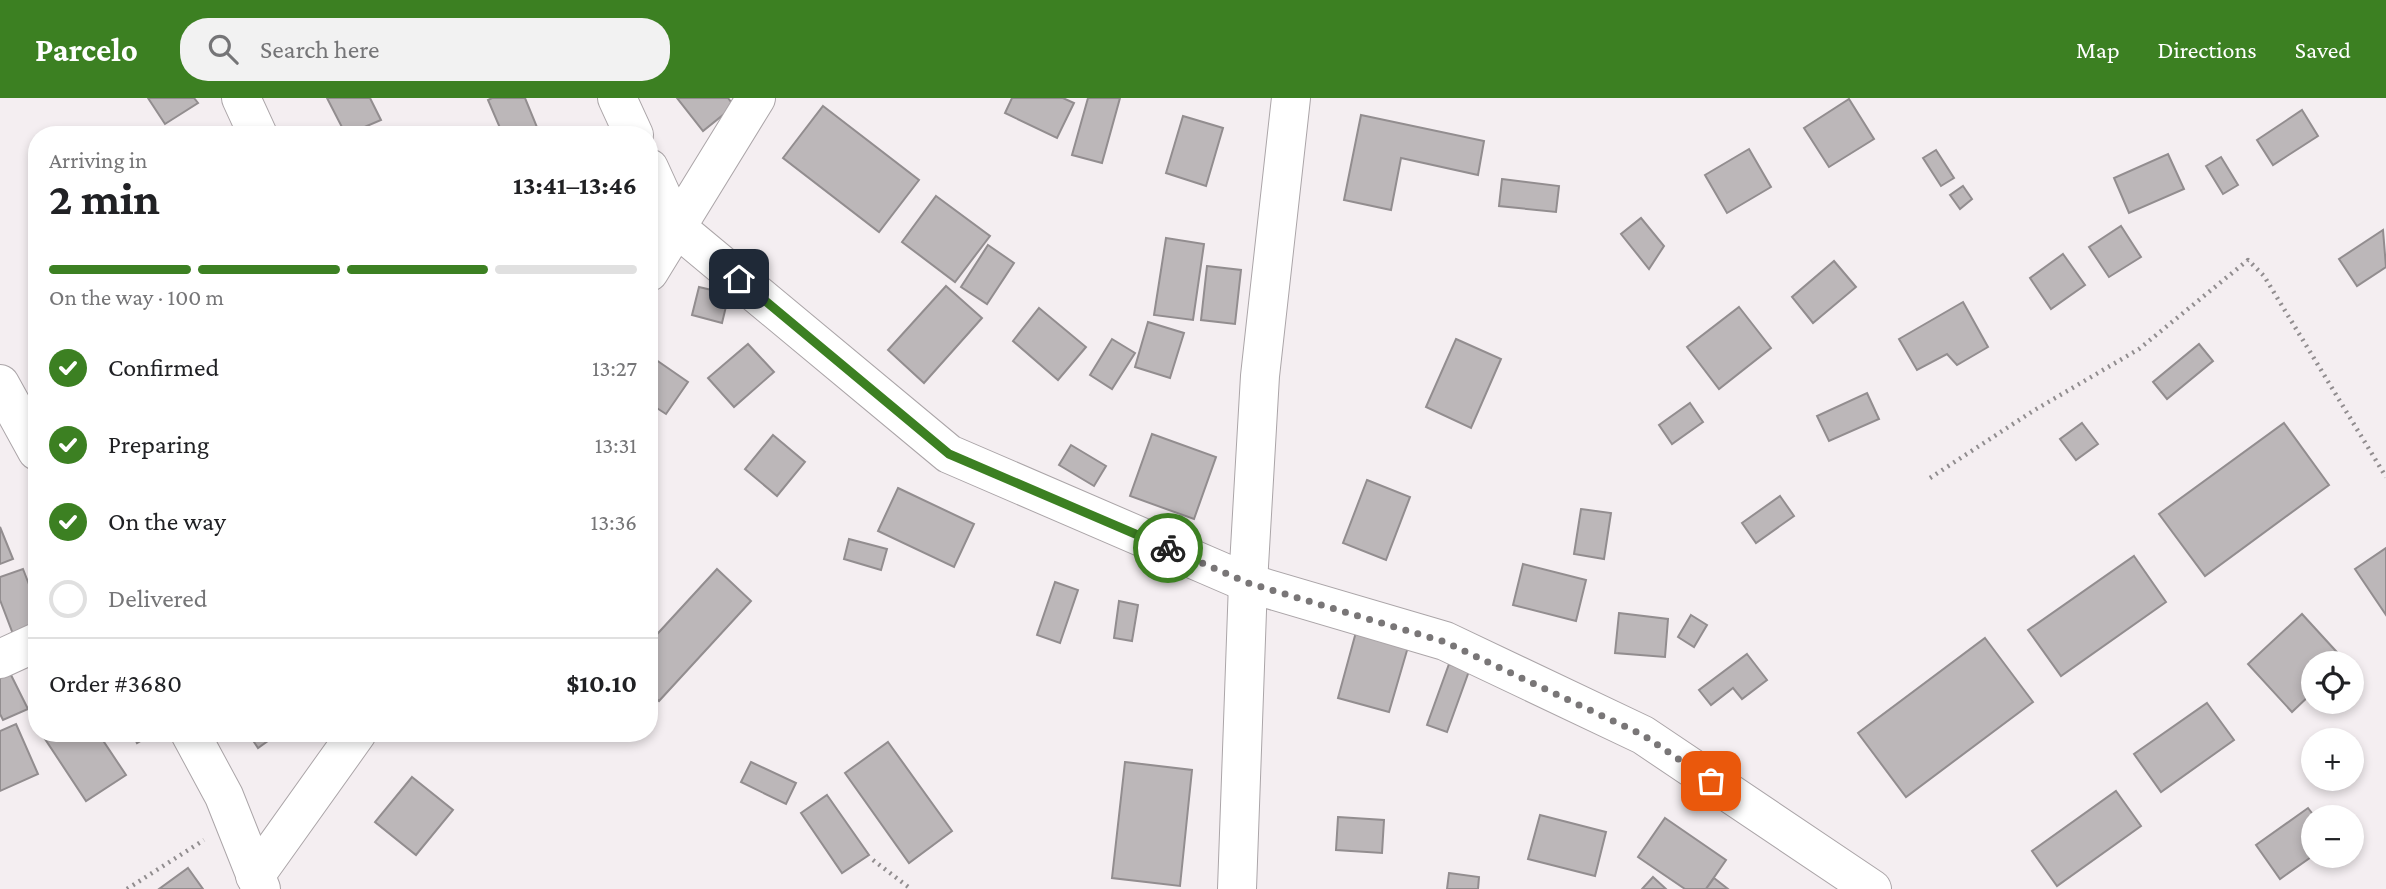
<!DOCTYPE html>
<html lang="en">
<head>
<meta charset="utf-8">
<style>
	body { margin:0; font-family:"Crimson Pro",serif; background:#f2f2f2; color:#202124; height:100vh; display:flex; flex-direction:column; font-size:26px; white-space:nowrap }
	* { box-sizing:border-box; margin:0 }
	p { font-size:23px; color:#757577 }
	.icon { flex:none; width:38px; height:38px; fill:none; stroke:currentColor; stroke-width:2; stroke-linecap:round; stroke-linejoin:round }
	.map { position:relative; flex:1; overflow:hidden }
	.panel { position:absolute; left:28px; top:28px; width:630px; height:616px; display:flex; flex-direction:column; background:#fff; border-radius:28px; box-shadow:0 4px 10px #0003 }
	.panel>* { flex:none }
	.fabs { position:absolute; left:2301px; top:553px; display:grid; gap:14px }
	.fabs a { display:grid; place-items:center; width:63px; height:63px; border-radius:50%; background:#fff; box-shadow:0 4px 10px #0003; font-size:35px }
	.pin { position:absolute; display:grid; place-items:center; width:60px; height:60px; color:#fff; margin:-30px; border-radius:14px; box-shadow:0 4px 10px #0006 }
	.courier { position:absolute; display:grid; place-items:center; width:70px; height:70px; margin:-35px; border:5px solid #3c8022; border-radius:50%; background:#fff; color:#222; box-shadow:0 2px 9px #0007 }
	.head em { font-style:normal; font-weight:700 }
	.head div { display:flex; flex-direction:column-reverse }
	.head { display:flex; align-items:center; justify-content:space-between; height:119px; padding:0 21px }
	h1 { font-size:46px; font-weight:700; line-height:52px }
	.bar { display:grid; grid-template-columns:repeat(4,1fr); gap:10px 7px; align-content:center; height:84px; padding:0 21px }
	.bar i { height:9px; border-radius:5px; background:#e0e0e0 }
	.bar .selected { background:#3c8022 }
	.bar p { grid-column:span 4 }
	.line { display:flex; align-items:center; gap:18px; padding:0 21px; border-top:2px solid #e0e0e0 }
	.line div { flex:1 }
	ol { padding:0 21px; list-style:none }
	li { display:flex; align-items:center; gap:21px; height:77px }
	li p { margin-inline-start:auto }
	li .icon { padding:7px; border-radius:50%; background:#3c8022; color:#fff; stroke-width:4 }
	li:last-child { color:#757577 }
	li i { width:38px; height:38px; border:4px solid #e0e0e0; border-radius:50% }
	header { display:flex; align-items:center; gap:42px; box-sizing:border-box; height:98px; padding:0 35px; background:#3c8022; color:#fff }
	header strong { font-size:33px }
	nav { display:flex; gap:38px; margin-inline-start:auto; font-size:24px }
	.search { width:490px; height:63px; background:#f2f2f2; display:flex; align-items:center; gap:18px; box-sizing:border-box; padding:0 24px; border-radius:28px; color:#757577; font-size:26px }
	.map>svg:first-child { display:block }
	.building { fill:#bcb7b9; stroke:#928d8f; stroke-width:2 }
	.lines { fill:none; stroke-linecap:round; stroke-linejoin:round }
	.street-casing { stroke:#aba5a8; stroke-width:40 }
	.path { stroke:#918d8f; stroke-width:4.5; stroke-dasharray:2 5; stroke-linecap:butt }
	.street { stroke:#fff; stroke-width:38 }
	.done { stroke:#797677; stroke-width:7; stroke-dasharray:0 12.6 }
	.route { stroke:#3c8022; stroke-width:9 }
</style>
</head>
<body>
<header>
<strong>Parcelo</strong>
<div class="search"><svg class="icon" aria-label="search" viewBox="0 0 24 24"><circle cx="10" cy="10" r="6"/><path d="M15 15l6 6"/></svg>Search here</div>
<nav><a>Map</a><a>Directions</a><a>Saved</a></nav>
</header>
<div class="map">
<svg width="2386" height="791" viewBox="0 0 2386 791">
	<rect width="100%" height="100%" fill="#f4eef1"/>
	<g class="building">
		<path d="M148 0H194L198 5 165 26Z"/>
		<path d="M327 0H370L381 22 346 37Z"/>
		<path d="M492 0H525L539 34 503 37 488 2Z"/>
		<path d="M677 0H728L734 8 703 33Z"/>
		<path d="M1012 0H1063L1074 5 1057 40 1005 15Z"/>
		<path d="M1088 0H1120L1102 65 1072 57Z"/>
		<path d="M1849 1 1874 41 1829 69 1804 30Z"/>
		<path d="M823 8 919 82 879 134 783 60Z"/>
		<path d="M2302 12 2318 38 2273 67 2257 42Z"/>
		<path d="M1361 17 1484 43 1478 77 1401 60 1391 112 1344 102Z"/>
		<path d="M1183 18 1223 30 1206 88 1166 75Z"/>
		<path d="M1749 51 1771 89 1727 115 1705 77Z"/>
		<path d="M1936 52 1954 80 1941 88 1923 60Z"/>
		<path d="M2168 56 2184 91 2129 115 2114 80Z"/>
		<path d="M2221 59 2238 87 2223 96 2206 68Z"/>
		<path d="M1502 81 1559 88 1556 114 1499 108Z"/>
		<path d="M1963 88 1972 101 1960 111 1950 97Z"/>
		<path d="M936 98 990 138 955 184 902 144Z"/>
		<path d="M1641 120 1664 148 1649 171 1621 136Z"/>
		<path d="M2121 128 2141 159 2109 179 2089 149Z"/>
		<path d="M2383 132 2386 169 2357 188 2339 161Z"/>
		<path d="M1166 140 1204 146 1193 222 1154 217Z"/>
		<path d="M988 147 1014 165 987 206 961 189Z"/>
		<path d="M2063 156 2085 187 2051 211 2030 180Z"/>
		<path d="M1834 163 1856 189 1813 225 1792 199Z"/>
		<path d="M1207 168 1241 172 1235 226 1201 222Z"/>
		<path d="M946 188 982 220 924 285 888 252Z"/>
		<path d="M699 189 729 196 722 225 692 217Z"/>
		<path d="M1963 204 1988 249 1957 267 1947 256 1917 272 1899 241Z"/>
		<path d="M1739 209 1771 250 1719 291 1687 249Z"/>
		<path d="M1039 210 1086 249 1058 282 1013 243Z"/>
		<path d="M1148 224 1184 235 1170 280 1135 269Z"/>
		<path d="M1112 241 1135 255 1112 291 1090 277Z"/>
		<path d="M1456 241 1501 261 1471 330 1426 309Z"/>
		<path d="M748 246 774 274 734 309 708 280Z"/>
		<path d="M2199 246 2213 263 2167 301 2153 284Z"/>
		<path d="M649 257 688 284 666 316 649 305Z"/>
		<path d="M1867 295 1879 321 1829 343 1817 318Z"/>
		<path d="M1690 305 1703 324 1672 346 1659 327Z"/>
		<path d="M2082 325 2098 346 2076 362 2060 341Z"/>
		<path d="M2284 325 2329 387 2205 478 2159 416Z"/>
		<path d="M1152 336 1216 359 1194 421 1130 398Z"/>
		<path d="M773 337 805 364 777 398 745 371Z"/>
		<path d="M1071 347 1106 368 1094 388 1059 367Z"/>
		<path d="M1367 382 1410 399 1386 462 1343 445Z"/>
		<path d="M898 390 974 426 954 469 878 433Z"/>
		<path d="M1780 398 1794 418 1756 445 1742 425Z"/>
		<path d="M1581 411 1611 415 1604 461 1574 456Z"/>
		<path d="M0 429 13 461 0 466Z"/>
		<path d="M849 441 887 451 881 472 844 461Z"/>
		<path d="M2386 450V517L2355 471Z"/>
		<path d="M2134 458 2166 504 2061 578 2028 532Z"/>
		<path d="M1523 466 1586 482 1576 523 1513 507Z"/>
		<path d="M23 471 37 507V527L13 536 0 502V479Z"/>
		<path d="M717 471 751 503 659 603 649 594V545Z"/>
		<path d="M1055 484 1078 492 1060 545 1037 537Z"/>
		<path d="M1119 503 1138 507 1132 543 1114 540Z"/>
		<path d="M1619 515 1668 521 1665 559 1615 555Z"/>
		<path d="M2302 516 2345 563 2314 565V593L2292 614 2248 566Z"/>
		<path d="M1691 517 1707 527 1694 549 1678 539Z"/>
		<path d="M1356 534 1408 549 1389 614 1338 600Z"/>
		<path d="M1985 540 2033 604 1906 699 1858 635Z"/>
		<path d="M1747 556 1767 582 1742 601 1733 590 1711 607 1699 592Z"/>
		<path d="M1449 566 1469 573 1447 634 1427 627Z"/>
		<path d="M10 575 28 611 3 622 0 616V580Z"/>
		<path d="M2207 605 2234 642 2161 694 2134 656Z"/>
		<path d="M16 626 38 676 0 693V633Z"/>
		<path d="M41 635H98L126 677 86 703Z"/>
		<path d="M132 635H154L137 645Z"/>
		<path d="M248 635H279L258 650Z"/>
		<path d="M888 644 952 733 909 765 845 675Z"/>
		<path d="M751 664 796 685 786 706 741 684Z"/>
		<path d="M1125 664 1192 672 1180 788 1112 780Z"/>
		<path d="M412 679 453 712 416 757 375 724Z"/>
		<path d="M2116 693 2141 728 2057 788 2032 753Z"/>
		<path d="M827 697 869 757 842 775 801 715Z"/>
		<path d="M2308 710 2315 719 2314 757 2280 781 2256 747Z"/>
		<path d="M1540 717 1606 734 1595 778 1528 761Z"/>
		<path d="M1338 719 1384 722 1382 755 1336 752Z"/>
		<path d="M1665 720 1726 762 1706 791H1685L1638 759Z"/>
		<path d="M188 770 203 791H159Z"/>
		<path d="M1449 775 1479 779 1478 791H1447Z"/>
		<path d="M1653 779 1666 791H1642Z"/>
		<path d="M1714 780 1728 791H1706Z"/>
	</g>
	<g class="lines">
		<g class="street-casing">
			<g id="street">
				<path d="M241 0 258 37"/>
				<path d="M617 0 634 37"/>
				<path d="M649 70 676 129 949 356 1248 485 1445 543 1643 637 1872 791"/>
				<path d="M649 174 756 0"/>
				<path d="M0 286 37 353"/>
				<path d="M0 561 37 544"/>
				<path d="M190 635 224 698 261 791"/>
				<path d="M255 778 357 635"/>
				<path d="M1237 791 1248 485 1260 278 1291 0"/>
			</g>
		</g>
		<g class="path">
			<path d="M1930 380 2033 313 2139 251 2248 162 2264 178 2386 379"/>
			<path d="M873 762 911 791"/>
			<path d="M127 791 204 742"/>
		</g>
		<use href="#street" class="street"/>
	</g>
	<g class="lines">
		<path class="done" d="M1168 450 1248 485 1445 544 1643 637 1711 683"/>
		<path class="route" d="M739 181 949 356 1168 450"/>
	</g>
</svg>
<div class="fabs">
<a><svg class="icon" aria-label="locate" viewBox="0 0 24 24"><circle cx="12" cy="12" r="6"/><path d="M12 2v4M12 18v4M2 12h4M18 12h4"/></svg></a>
<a>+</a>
<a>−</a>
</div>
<div class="pin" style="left:1711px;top:683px;background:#ea580c"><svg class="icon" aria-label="bag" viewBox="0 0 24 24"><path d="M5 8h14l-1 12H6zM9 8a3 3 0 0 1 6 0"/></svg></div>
<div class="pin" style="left:739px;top:181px;background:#1f2937"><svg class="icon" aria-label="home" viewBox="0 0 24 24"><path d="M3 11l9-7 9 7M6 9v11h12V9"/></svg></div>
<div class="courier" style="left:1168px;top:450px"><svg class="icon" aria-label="bike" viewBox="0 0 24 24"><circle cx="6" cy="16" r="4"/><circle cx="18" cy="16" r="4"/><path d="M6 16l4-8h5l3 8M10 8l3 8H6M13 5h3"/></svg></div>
<section class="panel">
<div class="head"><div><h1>2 min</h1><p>Arriving in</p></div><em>13:41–13:46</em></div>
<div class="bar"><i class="selected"></i><i class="selected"></i><i class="selected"></i><i></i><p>On the way · 100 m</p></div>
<ol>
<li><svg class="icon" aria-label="check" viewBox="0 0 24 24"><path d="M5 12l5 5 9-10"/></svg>Confirmed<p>13:27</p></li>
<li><svg class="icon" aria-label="check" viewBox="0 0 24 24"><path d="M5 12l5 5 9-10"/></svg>Preparing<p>13:31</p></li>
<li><svg class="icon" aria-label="check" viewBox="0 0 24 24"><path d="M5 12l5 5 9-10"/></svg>On the way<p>13:36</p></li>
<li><i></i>Delivered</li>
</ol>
<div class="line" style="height:91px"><div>Order #3680</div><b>$10.10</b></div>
</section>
</div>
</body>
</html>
